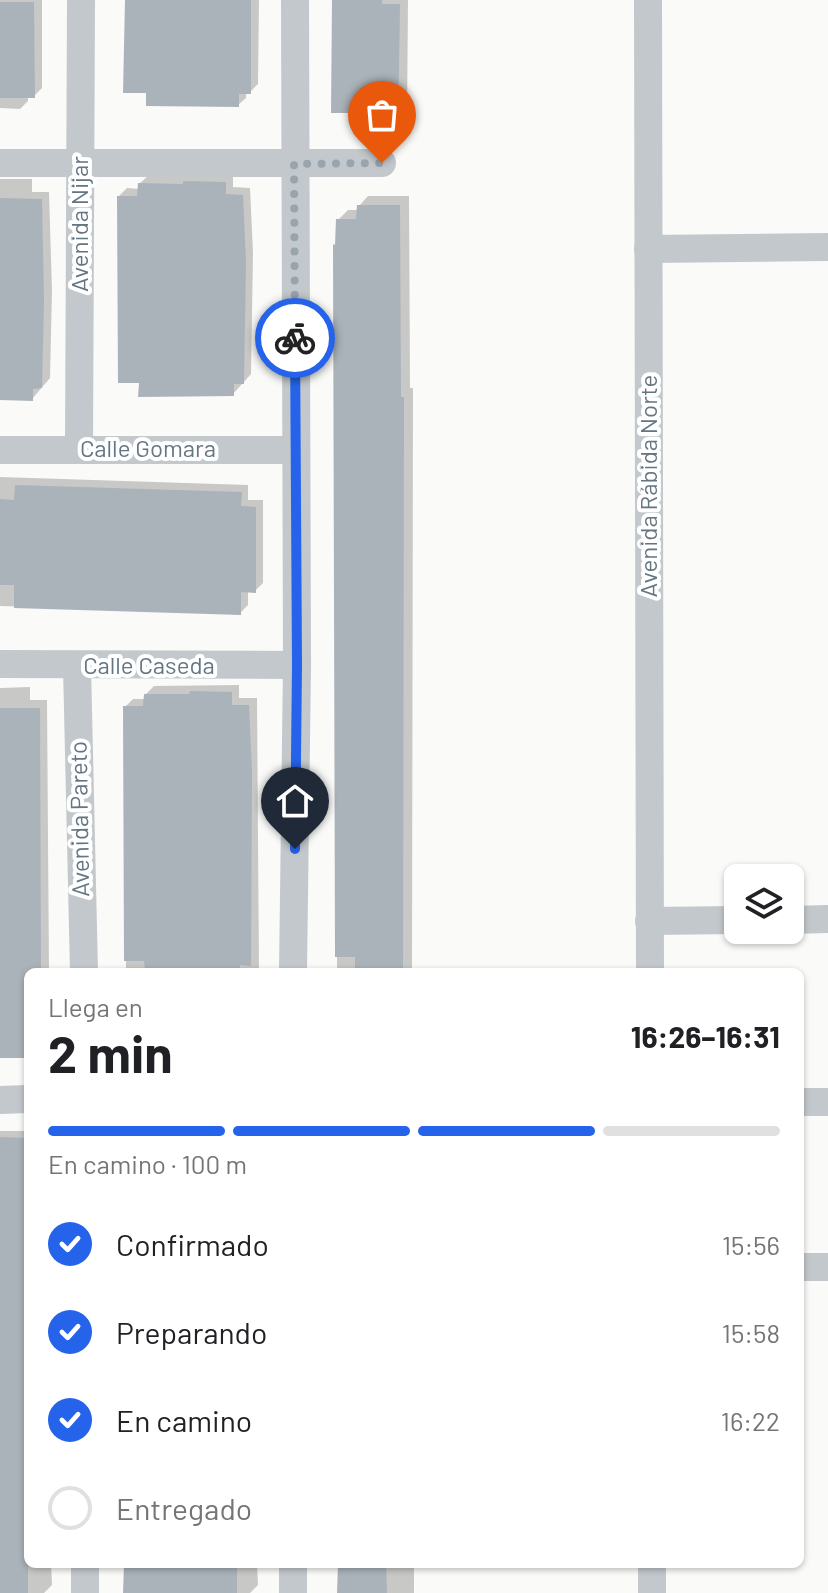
<!DOCTYPE html>
<html lang="es">
<head>
<meta charset="utf-8">
<style>
	body { margin:0; font-family:Barlow,sans-serif; background:#f6f6f6; color:#202124; height:100vh; display:flex; flex-direction:column; font-size:30px; white-space:nowrap }
	* { box-sizing:border-box; margin:0 }
	p { font-size:26px; color:#757577 }
	.icon { flex:none; width:44px; height:44px; fill:none; stroke:currentColor; stroke-width:2; stroke-linecap:round; stroke-linejoin:round }
	.map { position:relative; flex:1; overflow:hidden }
	.drawer { position:absolute; left:24px; top:968px; width:780px; height:600px; display:flex; flex-direction:column; background:#fff; border-radius:12px; box-shadow:0 2px 6px #0004 }
	.drawer>* { flex:none }
	.buttons { position:absolute; left:724px; top:864px; display:grid; gap:16px }
	.buttons a { display:grid; place-items:center; width:80px; height:80px; border-radius:12px; background:#fff; box-shadow:0 2px 6px #0004; font-size:40px }
	.pin { position:absolute; display:grid; place-items:center; width:68px; height:68px; color:#fff; margin:-82px -34px; border-radius:50% 50% 50% 0; rotate:-45deg; box-shadow:0 0 8px #0007 }
	.pin .icon { rotate:45deg }
	.courier { position:absolute; display:grid; place-items:center; width:80px; height:80px; margin:-40px; border:6px solid #2563eb; border-radius:50%; background:#fff; color:#222; box-shadow:0 2px 10px #0007 }
	.headline em { font-style:normal; font-weight:700 }
	.headline div { display:flex; flex-direction:column-reverse }
	.headline { display:flex; align-items:center; justify-content:space-between; height:136px; padding:0 24px }
	h1 { font-size:52px; font-weight:700; line-height:60px }
	.bar { display:grid; grid-template-columns:repeat(4,1fr); gap:12px 8px; align-content:center; height:96px; padding:0 24px }
	.bar i { height:10px; border-radius:6px; background:#e0e0e0 }
	.bar .selected { background:#2563eb }
	.bar p { grid-column:span 4 }
	ol { padding:0 24px; list-style:none }
	li { display:flex; align-items:center; gap:24px; height:88px }
	li p { margin-inline-start:auto }
	li .icon { padding:8px; border-radius:50%; background:#2563eb; color:#fff; stroke-width:4 }
	li:last-child { color:#757577 }
	li i { width:44px; height:44px; border:4px solid #e0e0e0; border-radius:50% }
	.map>svg:first-child { display:block }
	.shadow { fill:#0003 }
	.building { fill:#aab3b9 }
	.lines { fill:none; stroke-linecap:round; stroke-linejoin:round }
	.minor { stroke:#c3c8cc; stroke-width:28 }
	.done { stroke:#99a4ac; stroke-width:8; stroke-dasharray:0 14.4 }
	.route { stroke:#2563eb; stroke-width:10 }
	.labels { text-anchor:middle; stroke-width:8; stroke-linejoin:round; paint-order:stroke }
	.street-label { font-size:24px; fill:#657683; stroke:#fff }
</style>
</head>
<body>
<div class="map">
<svg width="828" height="1593" viewBox="0 0 828 1593">
	<rect width="100%" height="100%" fill="#fafaf8"/>
	<g class="shadow">
		<path d="M0 0H42V88L34 96H28V101L20 109 0 108Z"/>
		<path d="M129 0H259L258 84 250 92H246V98L238 105 148 91Z"/>
		<path d="M333 0H408L407 116 398 126 354 111Z"/>
		<path d="M233 175V187L250 188 253 253 251 374 233 394 119 196 127 188 139 189V184L148 176Z"/>
		<path d="M0 179H32V192H49L52 291 50 378 32 399H0Z"/>
		<path d="M368 196H409L410 388H413L412 972H337L335 245 337 243 338 220 348 210H358L359 206Z"/>
		<path d="M0 477 248 485V500H263V583L255 591H248V605L240 613 0 606Z"/>
		<path d="M239 685V698H257L259 972H126L125 707 133 699H146V694L154 686Z"/>
		<path d="M30 687V700H47L49 972H28V1056H0V688Z"/>
		<path d="M0 1131H28V1564H51L52 1585 44 1593H0Z"/>
		<path d="M126 1564H257L258 1585 250 1593H149Z"/>
		<rect x="339" y="1564" width="75" height="29"/>
	</g>
	<g class="building">
		<path d="M125 0H251V94H239V107L146 106V93H123Z"/>
		<path d="M332 0H382V4H400L398 128 351 127 352 113H331Z"/>
		<path d="M0 2H34L35 98H0Z"/>
		<path d="M183 181 226 182V194L243 195 246 262 244 384H234V396L138 397 139 383H118L117 196H137L138 183 183 184Z"/>
		<path d="M0 198 42 199 44 300 42 388 33 389V401L0 400Z"/>
		<path d="M357 205H400L401 397H404L403 972 355 971V957H335L333 244 335 245 336 219H356Z"/>
		<path d="M15 485 242 492 241 506 256 507V593L241 592V615L14 608V585H0V499L14 500Z"/>
		<path d="M190 691 232 692V705H249L252 772 251 966 240 965V972H145L144 961H124L123 706H143L144 694H189Z"/>
		<path d="M0 708H40L41 968H31V972H28V1058H0Z"/>
		<path d="M0 1137 28 1138V1593H0Z"/>
		<path d="M124 1564H237V1593H123Z"/>
		<path d="M338 1564H386L387 1593H337Z"/>
	</g>
	<g class="lines">
		<g class="minor">
			<path d="M648 0 650 972"/>
			<path d="M0 163H382"/>
			<path d="M648 249 828 247"/>
			<path d="M79 449 81 0"/>
			<path d="M0 450H296"/>
			<path d="M0 664 297 665"/>
			<path d="M77 666 84 972"/>
			<path d="M790 920 828 919"/>
			<path d="M649 921 738 920"/>
			<path d="M293 972 297 665 295 0"/>
			<path d="M0 1100 28 1099"/>
			<path d="M800 1102H828"/>
			<path d="M800 1267H828"/>
			<path d="M293 1564V1593"/>
			<path d="M652 1564V1593"/>
			<path d="M85 1593V1564"/>
		</g>
	</g>
	<g class="lines">
		<path class="done" d="M295 338 294 164 382 163"/>
		<path class="route" d="M295 849 297 665 295 338"/>
	</g>
	<g class="labels">
		<g class="street-label">
			<text transform="translate(80 224) rotate(-90)" y="8">Avenida Nijar</text>
			<text x="148" y="457">Calle Gomara</text>
			<text transform="translate(649 486) rotate(-90)" y="8">Avenida Rábida Norte</text>
			<text x="149" y="674">Calle Caseda</text>
			<text transform="translate(80 819) rotate(-91)" y="8">Avenida Pareto</text>
		</g>
	</g>
</svg>
<div class="buttons">
<a><svg class="icon" aria-label="layers" viewBox="0 0 24 24"><path d="M12 4l9 5-9 5-9-5zM3 14l9 5 9-5"/></svg></a>
</div>
<div class="pin" style="left:382px;top:163px;background:#ea580c"><svg class="icon" aria-label="bag" viewBox="0 0 24 24"><path d="M5 8h14l-1 12H6zM9 8a3 3 0 0 1 6 0"/></svg></div>
<div class="pin" style="left:295px;top:849px;background:#1f2937"><svg class="icon" aria-label="home" viewBox="0 0 24 24"><path d="M3 11l9-7 9 7M6 9v11h12V9"/></svg></div>
<div class="courier" style="left:295px;top:338px"><svg class="icon" aria-label="bike" viewBox="0 0 24 24"><circle cx="6" cy="16" r="4"/><circle cx="18" cy="16" r="4"/><path d="M6 16l4-8h5l3 8M10 8l3 8H6M13 5h3"/></svg></div>
<section class="drawer">
<div class="headline"><div><h1>2 min</h1><p>Llega en</p></div><em>16:26–16:31</em></div>
<div class="bar"><i class="selected"></i><i class="selected"></i><i class="selected"></i><i></i><p>En camino · 100 m</p></div>
<ol>
<li><svg class="icon" aria-label="check" viewBox="0 0 24 24"><path d="M5 12l5 5 9-10"/></svg>Confirmado<p>15:56</p></li>
<li><svg class="icon" aria-label="check" viewBox="0 0 24 24"><path d="M5 12l5 5 9-10"/></svg>Preparando<p>15:58</p></li>
<li><svg class="icon" aria-label="check" viewBox="0 0 24 24"><path d="M5 12l5 5 9-10"/></svg>En camino<p>16:22</p></li>
<li><i></i>Entregado</li>
</ol>
</section>
</div>
</body>
</html>
